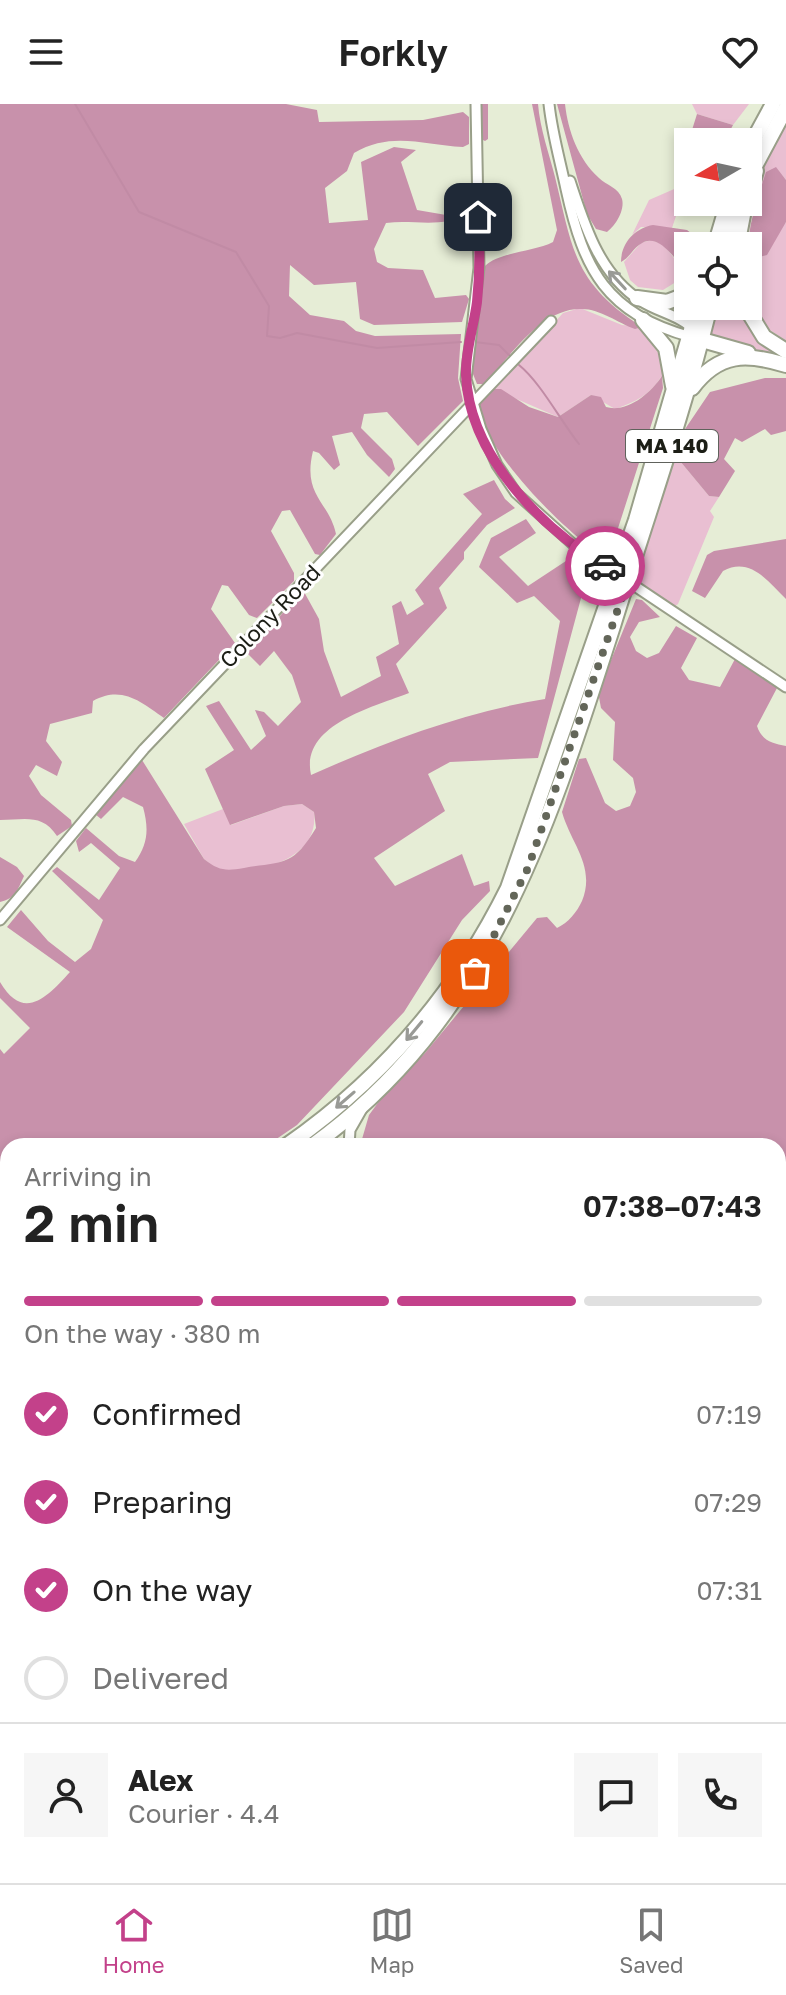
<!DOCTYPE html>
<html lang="en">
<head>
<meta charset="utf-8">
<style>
	body { margin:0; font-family:"Golos Text",sans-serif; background:#f6f6f6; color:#222; height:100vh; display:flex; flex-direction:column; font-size:30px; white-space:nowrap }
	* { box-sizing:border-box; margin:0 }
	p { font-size:26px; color:#767676 }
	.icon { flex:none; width:44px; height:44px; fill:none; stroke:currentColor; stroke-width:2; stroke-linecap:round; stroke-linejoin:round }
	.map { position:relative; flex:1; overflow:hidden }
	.details { position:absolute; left:0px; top:1034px; width:786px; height:746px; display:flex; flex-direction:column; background:#fff; border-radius:24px 24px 0 0; box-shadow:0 4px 12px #0003 }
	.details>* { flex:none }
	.needle { width:52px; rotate:261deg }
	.fabs { position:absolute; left:674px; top:24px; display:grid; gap:16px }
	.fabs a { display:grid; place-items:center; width:88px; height:88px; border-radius:0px; background:#fff; box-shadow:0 4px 12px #0003; font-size:40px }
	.pin { position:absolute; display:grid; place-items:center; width:68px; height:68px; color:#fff; margin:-34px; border-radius:16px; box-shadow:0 4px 12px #0006 }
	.courier { position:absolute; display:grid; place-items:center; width:80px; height:80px; margin:-40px; border:6px solid #c3418a; border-radius:50%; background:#fff; color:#222; box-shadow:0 2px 10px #0007 }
	.head em { font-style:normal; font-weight:600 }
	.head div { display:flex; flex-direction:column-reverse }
	.head { display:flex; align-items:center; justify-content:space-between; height:136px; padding:0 24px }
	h1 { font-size:52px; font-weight:600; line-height:60px }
	.bar { display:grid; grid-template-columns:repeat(4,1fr); gap:12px 8px; align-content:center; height:96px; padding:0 24px }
	.bar i { height:10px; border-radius:6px; background:#e0e0e0 }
	.bar .current { background:#c3418a }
	.bar p { grid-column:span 4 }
	.line { display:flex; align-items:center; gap:20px; padding:0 24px; border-top:2px solid #e0e0e0 }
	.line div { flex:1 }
	.round { display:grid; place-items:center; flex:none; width:84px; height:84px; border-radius:0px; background:#f6f6f6 }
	ol { padding:0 24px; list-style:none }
	li { display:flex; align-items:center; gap:24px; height:88px }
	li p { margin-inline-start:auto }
	li .icon { padding:8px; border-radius:50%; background:#c3418a; color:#fff; stroke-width:4 }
	li:last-child { color:#767676 }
	li i { width:44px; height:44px; border:4px solid #e0e0e0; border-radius:50% }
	header { display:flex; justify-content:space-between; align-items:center; height:104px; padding:0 24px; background:#fff; font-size:36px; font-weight:600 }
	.menu { display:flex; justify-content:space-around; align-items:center; height:112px; border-top:2px solid #e0e0e0; background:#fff; font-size:22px; color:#767676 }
	.menu a { display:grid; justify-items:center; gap:4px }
	.menu .current { color:#c3418a }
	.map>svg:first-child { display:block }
	.built { fill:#dce4c6 }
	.green { fill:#e9bfd2 }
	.forest { fill:#c891ab }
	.water { fill:#c18ba5 }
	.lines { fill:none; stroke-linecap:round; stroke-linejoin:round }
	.stream { stroke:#c18ba5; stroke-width:2 }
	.minor-casing { stroke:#999f89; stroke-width:13 }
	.highway-casing { stroke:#999f89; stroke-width:18 }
	.minor { stroke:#fff; stroke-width:9 }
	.highway { stroke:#fff; stroke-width:14 }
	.oneway { stroke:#999a96 }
	.done { stroke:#636659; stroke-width:8; stroke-dasharray:0 14.4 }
	.route { stroke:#c3418a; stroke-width:10 }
	.labels { text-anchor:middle; stroke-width:6; stroke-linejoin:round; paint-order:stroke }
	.shield { fill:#fff; stroke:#60625c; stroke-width:2 }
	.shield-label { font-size:20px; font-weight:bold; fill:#1c1e16 }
	.street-label { font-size:22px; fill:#1c1e16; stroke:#fff }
</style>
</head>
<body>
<header><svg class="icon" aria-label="menu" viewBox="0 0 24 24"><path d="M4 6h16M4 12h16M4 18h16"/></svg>Forkly<svg class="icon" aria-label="heart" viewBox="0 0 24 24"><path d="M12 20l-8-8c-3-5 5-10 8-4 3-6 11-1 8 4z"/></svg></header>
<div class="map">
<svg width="786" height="1779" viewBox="0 0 786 1779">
	<rect width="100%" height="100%" fill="#e6edd6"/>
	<path class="built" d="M778 1475 786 1478V1779H260L263 1772H778Z"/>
	<g class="green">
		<path d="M692 0H749L733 21 697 10Z"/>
		<path d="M786 16V76L776 64 753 105 746 142H741L748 98Z"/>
		<path d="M688 79 689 98 676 112 672 124 641 123 632 131 649 96Z"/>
		<path d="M786 118V237L770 226 773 232C742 206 748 188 748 150L755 154Z"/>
		<path d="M651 136 664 141 687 171 663 186 638 183 630 176 624 158 641 139Z"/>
		<path d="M715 202H740L786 257 709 231Z"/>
		<path d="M580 204 622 221 642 223 660 252 664 275 661 273C651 290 634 299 615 305L591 291 558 313 494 285 563 209Z"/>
		<path d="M675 351 709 392 719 393 710 407 714 413 678 500 672 504 636 478V474Z"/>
		<path d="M302 700 314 708C320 757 255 771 217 766L204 755 184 720 223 705 231 721 284 702Z"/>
		<path d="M786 1429V1471L778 1464V1430Z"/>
	</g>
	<g class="forest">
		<path d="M0 0H286L317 6 319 18 423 16 463 8 469 13V40L463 43C423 41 392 27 354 49L347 67 325 84 329 119 368 116 361 58 394 43 416 46 401 58 417 106 452 112 449 117C427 121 407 116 386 119L374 145 377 158 388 164 423 166 435 194 466 191 469 195 462 218 374 221 360 215 356 178 314 181 290 161 289 192 310 211 344 217 356 227 375 232 461 230 458 274 463 297 418 342 387 308 364 310 361 324 392 355 395 365 389 373 367 351 352 328 332 332 340 361 334 366 319 349 313 347C302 392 329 397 336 430L320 451 315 450 290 406 282 407 271 427 294 469V477L257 514 249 511 228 482 222 481 211 505 235 539 164 614C141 598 122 581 93 597L92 609 50 620 46 637 62 658 57 672 36 661 29 672 41 691 71 716 72 722 57 732C42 709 24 716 0 716Z"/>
		<path d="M479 0H488V35L485 37 481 35Z"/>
		<path d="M532 0H538C540 25 549 49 555 73 573 147 574 179 642 223L635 225C618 219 600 205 582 205 542 203 509 253 485 280H477L471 265 485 162C498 148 534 148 553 138L557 126Z"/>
		<path d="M557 0H565C568 27 578 55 599 74 606 81 619 84 622 95 625 106 616 121 607 128L596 125 587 110Z"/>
		<path d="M697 10 733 21 724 38H688V43L687 42Z"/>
		<path d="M776 63 786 76V118L767 151 755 154 748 151C747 124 757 96 766 68Z"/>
		<path d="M653 121 687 126 696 133 698 142H688L687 171C677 157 658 125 639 141 632 146 629 154 621 158 621 139 635 124 653 121Z"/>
		<path d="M662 272 663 284 612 443 608 449H599C566 429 473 337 480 296L494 285H501L529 303 558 313 591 291 601 293 606 303C627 309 650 290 662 272Z"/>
		<path d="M765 274H786V327L771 331 765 325 742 338 735 334 724 355 735 367 719 393 709 392 675 351 679 334 710 288Z"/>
		<path d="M494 376 505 395 515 404 487 421 464 448V455L439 484 447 504 396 560 409 589C373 603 300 621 311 671 385 638 464 608 545 595L560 517 534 492 517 499 479 463 491 434 526 415 536 429 499 453 528 482 572 453 583 466 584 483 538 654 450 658 428 670 445 707 374 754 395 782 462 750 474 782 489 777 490 787 462 816 404 908 297 1021 266 1042H8V1151L0 1153V945L4 950 30 924 0 894V878C24 919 48 892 70 868L7 823 21 806 48 837 75 858 91 845 103 816 52 767 57 763 99 796 120 764 91 739 79 748 76 737 86 724 119 752 135 758C148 740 149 725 143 703L123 693 101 715 95 710 142 656 204 755C219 767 226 767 244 764 282 757 292 764 316 724L314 708 302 700 284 702 230 721 205 665 234 646 206 602 219 597 251 646 266 632 255 606 264 608 278 622 301 598 292 571 274 547 260 562 247 549 303 486 319 515 324 547 341 593 381 572 376 553 399 540 392 502 401 497 407 511 424 500 415 486 482 410 463 390Z"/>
		<path d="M786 435V495C769 479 751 452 723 467L705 494 692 487 707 451 714 447Z"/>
		<path d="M636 495 642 496 660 513 639 518 630 533 636 547 647 554 659 549 676 522 697 534 681 564 689 576 720 583 735 555 777 584 757 622C762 637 772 639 786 642V1429L778 1430V1042H360L369 1011 383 992 425 949 537 814 547 813 557 824C568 819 577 808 582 797 596 762 571 740 562 708L579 655 586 654 605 699 616 707 630 702 636 688 633 674 613 656 615 618 601 604 598 588Z"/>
		<path d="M0 753 17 763 24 772C18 785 15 795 0 798Z"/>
		<path d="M8 1183V1317L0 1318V1185Z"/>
		<path d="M8 1467V1688H0V1469Z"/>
		<path d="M786 1686V1774L760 1776 759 1772H778V1692Z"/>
		<path d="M0 1718 8 1719V1762L4 1751H0Z"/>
		<path d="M262 1772H316L314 1779H259Z"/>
		<path d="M459 1772H502L503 1779H460Z"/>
	</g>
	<g class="water">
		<path d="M778 1464 786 1471V1686L778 1692Z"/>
		<path d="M0 1751 6 1756 8 1772H70L80 1776 84 1772H112L147 1779H0Z"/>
	</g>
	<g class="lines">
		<g class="stream">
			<path d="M75 0 139 108 236 148 269 202 267 232 280 234 297 229 377 244 461 238"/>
			<path d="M475 238 499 241 510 252"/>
			<path d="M519 261C541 279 560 316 579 340"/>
			<path d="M778 1444 786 1440"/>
			<path d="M778 1457 786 1452"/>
			<path d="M754 1772 762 1779"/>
			<path d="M151 1779 172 1777"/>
		</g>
		<g class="minor-casing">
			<g id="minor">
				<path d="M476 0 479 164 466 275 481 325 497 361 516 389 575 442 786 583"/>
				<path d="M549 0C552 29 560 56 566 85 584 167 606 209 691 233"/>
				<path d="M570 77C585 122 599 170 641 197 658 208 682 212 695 227"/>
				<path d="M0 816 144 645 551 217"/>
				<path d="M349 1042 350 1026 362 1005"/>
				<path d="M0 1329 8 1328"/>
				<path d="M0 1360 8 1357"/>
				<path d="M186 1779 188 1772"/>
				<path d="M621 1779 627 1772"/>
			</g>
		</g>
		<g class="highway-casing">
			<g id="highway">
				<path d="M748 46 773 0"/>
				<path d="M748 75 786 4"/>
				<path d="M748 94 756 67"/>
				<path d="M715 142 728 98"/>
				<path d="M725 142 739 98"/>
				<path d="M737 142 743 111"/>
				<path d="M637 194 667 198 688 190"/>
				<path d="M745 202 764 233 786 247"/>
				<path d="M643 216 666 244 673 282"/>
				<path d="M702 236 748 249"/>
				<path d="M692 284C719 248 747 249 786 261"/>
				<path d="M286 1042C381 976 456 889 508 784L636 416 698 202"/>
				<path d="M312 1042C490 914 549 721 613 522 646 415 683 311 710 202"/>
				<path d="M0 1168 8 1165"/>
			</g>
		</g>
		<use href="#minor" class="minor"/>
		<use href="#highway" class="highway"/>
	</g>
	<defs><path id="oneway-shaft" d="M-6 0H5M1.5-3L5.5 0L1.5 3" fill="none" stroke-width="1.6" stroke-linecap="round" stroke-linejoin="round" transform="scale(2)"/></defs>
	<g class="oneway">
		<use href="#oneway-shaft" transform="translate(617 176) rotate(-133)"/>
		<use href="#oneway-shaft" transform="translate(414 927) rotate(130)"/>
		<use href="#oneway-shaft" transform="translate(345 996) rotate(139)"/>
	</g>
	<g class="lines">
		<path class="done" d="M475 869 528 764 618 505 627 479 605 462"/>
		<path class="route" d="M478 113C480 141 480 170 477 198 474 222 465 247 466 271 469 351 541 424 605 462"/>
	</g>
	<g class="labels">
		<rect class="shield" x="626" y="326" width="92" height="32" rx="6"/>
		<g class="shield-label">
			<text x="672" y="349">MA 140</text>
		</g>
		<g class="street-label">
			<text transform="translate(270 512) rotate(-46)" y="8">Colony Road</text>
		</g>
	</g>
</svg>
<div class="fabs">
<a><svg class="needle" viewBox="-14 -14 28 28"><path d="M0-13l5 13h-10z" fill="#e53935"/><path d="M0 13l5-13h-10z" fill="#767676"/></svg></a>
<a><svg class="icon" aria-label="locate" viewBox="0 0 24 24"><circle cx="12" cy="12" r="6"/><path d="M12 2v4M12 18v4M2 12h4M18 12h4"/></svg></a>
</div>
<div class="pin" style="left:475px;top:869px;background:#ea580c"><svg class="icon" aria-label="bag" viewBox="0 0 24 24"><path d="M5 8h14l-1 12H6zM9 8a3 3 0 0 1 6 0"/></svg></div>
<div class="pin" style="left:478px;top:113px;background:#1f2937"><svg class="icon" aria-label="home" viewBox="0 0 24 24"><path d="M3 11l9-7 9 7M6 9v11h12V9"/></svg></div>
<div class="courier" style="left:605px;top:462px"><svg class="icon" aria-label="car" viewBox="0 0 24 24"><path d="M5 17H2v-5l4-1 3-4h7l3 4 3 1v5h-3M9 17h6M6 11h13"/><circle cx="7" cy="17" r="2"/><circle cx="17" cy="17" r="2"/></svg></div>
<section class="details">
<div class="head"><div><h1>2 min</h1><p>Arriving in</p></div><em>07:38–07:43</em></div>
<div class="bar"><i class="current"></i><i class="current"></i><i class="current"></i><i></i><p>On the way · 380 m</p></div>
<ol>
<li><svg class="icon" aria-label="check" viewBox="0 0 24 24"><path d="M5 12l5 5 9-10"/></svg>Confirmed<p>07:19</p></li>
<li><svg class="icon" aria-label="check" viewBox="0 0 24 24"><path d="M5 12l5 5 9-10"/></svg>Preparing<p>07:29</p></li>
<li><svg class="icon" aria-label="check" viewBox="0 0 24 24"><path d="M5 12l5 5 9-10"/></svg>On the way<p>07:31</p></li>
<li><i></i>Delivered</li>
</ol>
<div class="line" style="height:144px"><a class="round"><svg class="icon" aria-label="person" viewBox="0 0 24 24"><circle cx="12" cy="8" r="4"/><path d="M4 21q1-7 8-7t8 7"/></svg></a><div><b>Alex</b><p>Courier · 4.4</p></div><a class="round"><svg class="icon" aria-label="chat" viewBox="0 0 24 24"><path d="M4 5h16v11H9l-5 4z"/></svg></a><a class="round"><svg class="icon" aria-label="phone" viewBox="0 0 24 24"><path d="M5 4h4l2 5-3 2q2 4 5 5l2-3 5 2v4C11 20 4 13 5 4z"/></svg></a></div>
</section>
</div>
<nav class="menu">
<a class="current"><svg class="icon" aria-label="home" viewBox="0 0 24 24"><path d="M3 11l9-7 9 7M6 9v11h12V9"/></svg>Home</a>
<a><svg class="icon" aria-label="map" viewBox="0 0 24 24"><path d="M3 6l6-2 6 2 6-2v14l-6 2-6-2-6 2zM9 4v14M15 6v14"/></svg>Map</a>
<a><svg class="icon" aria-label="saved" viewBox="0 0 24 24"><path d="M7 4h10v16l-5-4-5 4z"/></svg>Saved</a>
</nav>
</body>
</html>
